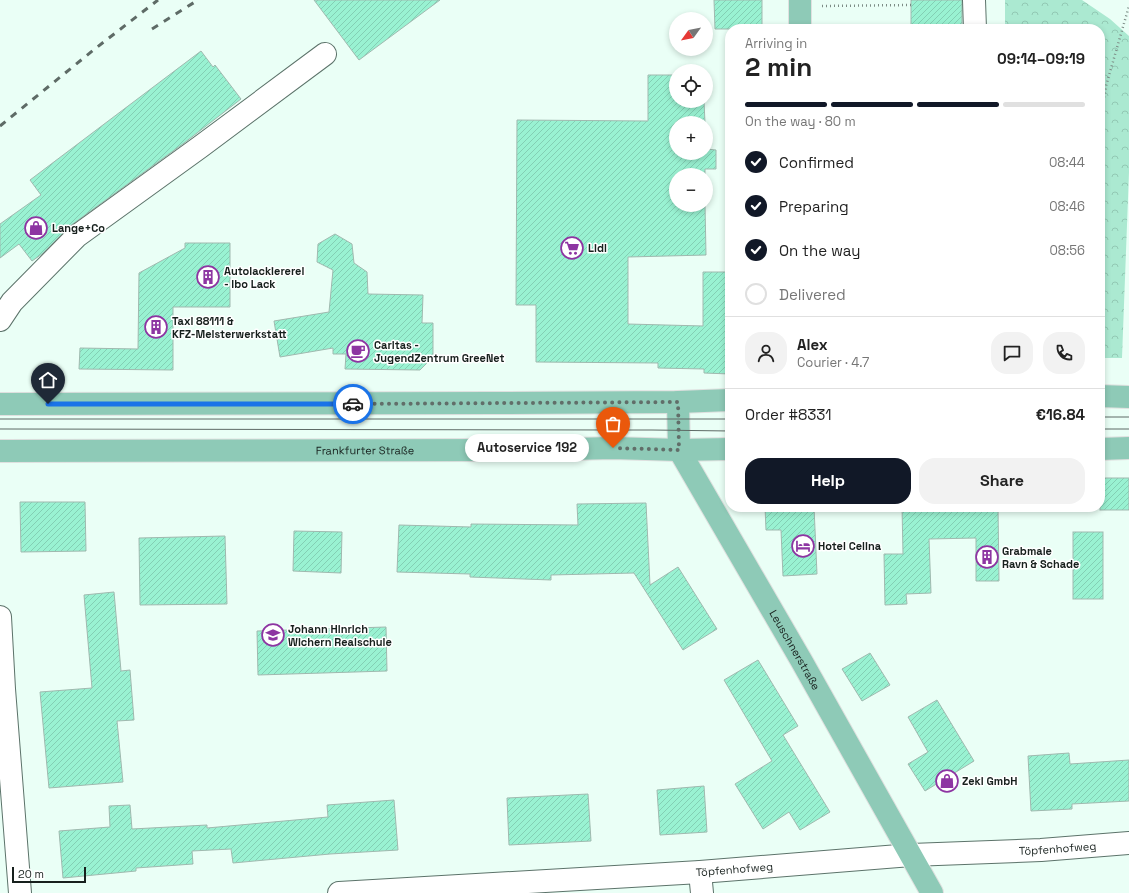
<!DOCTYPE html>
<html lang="en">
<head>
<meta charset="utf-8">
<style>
	body { margin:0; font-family:"Space Grotesk",sans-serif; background:#f2f2f2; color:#222; height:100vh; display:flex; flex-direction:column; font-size:15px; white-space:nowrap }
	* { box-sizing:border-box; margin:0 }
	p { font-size:13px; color:#767676 }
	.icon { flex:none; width:22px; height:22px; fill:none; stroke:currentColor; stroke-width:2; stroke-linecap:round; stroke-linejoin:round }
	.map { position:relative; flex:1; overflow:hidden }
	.sheet { position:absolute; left:725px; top:24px; width:380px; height:488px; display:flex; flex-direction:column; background:#fff; border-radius:16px; box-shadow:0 2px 6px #0003 }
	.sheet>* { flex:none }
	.needle { width:26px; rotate:237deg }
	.controls { position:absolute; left:669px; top:12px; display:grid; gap:8px }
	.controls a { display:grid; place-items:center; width:44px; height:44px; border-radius:50%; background:#fff; box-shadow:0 2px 6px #0003; font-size:20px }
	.scale { position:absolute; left:12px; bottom:10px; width:74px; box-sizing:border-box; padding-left:4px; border:2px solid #17201d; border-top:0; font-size:11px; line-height:14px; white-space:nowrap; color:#17201d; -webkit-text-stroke:3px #fff; paint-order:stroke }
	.pin { position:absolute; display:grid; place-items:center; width:34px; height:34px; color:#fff; margin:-41px -17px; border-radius:50% 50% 50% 0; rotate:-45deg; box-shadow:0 0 4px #0007 }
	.pin .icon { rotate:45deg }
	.courier { position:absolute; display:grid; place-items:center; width:40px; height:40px; margin:-20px; border:3px solid #1a73e8; border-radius:50%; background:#fff; color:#222; box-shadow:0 1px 5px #0007 }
	.bubble { position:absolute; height:28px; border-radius:14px; background:#fff; box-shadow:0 2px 6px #0003; font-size:13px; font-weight:800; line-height:28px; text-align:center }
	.head em { font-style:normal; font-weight:800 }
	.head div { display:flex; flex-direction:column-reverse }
	.head { display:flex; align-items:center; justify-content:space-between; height:68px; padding:0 20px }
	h1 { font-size:26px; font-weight:800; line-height:30px }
	.bar { display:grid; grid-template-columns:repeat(4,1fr); gap:6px 4px; align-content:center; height:48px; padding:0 20px }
	.bar i { height:5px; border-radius:3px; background:#e0e0e0 }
	.bar .selected { background:#111827 }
	.bar p { grid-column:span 4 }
	.line { display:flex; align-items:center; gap:10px; padding:0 20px; border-top:1px solid #e0e0e0 }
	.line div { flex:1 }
	.round { display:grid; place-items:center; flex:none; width:42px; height:42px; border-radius:16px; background:#f2f2f2 }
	ol { padding:0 20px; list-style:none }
	li { display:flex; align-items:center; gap:12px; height:44px }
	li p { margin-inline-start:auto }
	li .icon { padding:4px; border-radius:50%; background:#111827; color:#fff; stroke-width:4 }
	li:last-child { color:#767676 }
	li i { width:22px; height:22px; border:2px solid #e0e0e0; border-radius:50% }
	.cta { display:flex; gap:8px; margin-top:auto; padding:8px 20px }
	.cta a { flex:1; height:46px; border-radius:16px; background:#111827; color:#fff; font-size:16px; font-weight:800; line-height:46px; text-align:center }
	.cta a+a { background:#f2f2f2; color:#222 }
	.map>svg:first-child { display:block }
	.forest { fill:url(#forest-crowns) }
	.building { fill:url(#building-hatch); stroke:#a0b9af }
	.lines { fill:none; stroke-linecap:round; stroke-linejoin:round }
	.minor-casing { stroke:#5c736a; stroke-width:24 }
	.major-casing { stroke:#dfe0df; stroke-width:24 }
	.path { stroke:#7c8b85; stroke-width:2.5; stroke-dasharray:1 3; stroke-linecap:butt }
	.minor { stroke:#fff; stroke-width:22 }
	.major { stroke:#8ecab7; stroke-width:22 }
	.tram { stroke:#5e6b66; stroke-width:1 }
	.rail { stroke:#5e6b66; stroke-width:3; stroke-dasharray:7 7; stroke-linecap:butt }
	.done { stroke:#616e69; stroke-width:4; stroke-dasharray:0 7.2 }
	.route { stroke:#1a73e8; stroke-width:5 }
	.labels { text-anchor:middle; stroke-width:3; stroke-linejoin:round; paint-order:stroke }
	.poi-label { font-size:11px; font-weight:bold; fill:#17201d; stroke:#fff; text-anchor:start }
	.street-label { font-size:11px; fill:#17201d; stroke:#fff }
</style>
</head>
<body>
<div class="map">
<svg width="1129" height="893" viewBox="0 0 1129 893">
	<defs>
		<pattern id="forest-crowns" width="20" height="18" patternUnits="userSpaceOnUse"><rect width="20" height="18" fill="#abe9d1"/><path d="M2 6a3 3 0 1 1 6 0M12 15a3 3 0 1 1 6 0" fill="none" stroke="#92c8b3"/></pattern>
		<pattern id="building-hatch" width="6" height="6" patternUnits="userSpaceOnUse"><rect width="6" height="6" fill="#99f2d2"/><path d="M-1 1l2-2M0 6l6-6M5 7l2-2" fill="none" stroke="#83cfb4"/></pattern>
	</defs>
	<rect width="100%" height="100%" fill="#eafff6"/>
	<path class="forest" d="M1005 0H1082L1110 19 1129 36V172L1122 358H1100V29H1005Z"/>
	<g class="building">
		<path d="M314 0H440L359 60Z"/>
		<path d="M714 0H762V29H715Z"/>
		<rect x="911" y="0" width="51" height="29"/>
		<path d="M201 51 213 67 215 65 241 99 184 143 70 226 42 254 32 261 19 244 0 258V224L41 195 30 180Z"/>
		<path d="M648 75H676V101H704L705 123H676V153H706V149L716 150V169H705V175H676V205H705L706 255 628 257V324L703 326V272H730V374L704 373V369L658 368V363L536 362V305H516L517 120 648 121Z"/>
		<path d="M335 234 352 244 354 263 367 272 368 294 423 295 422 323H433V357L420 370 345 369 346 354H333V348L280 357 274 321 329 312 333 270 317 262 318 244Z"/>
		<path d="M185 243H230V307H173V370L79 369 80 348 138 349 139 273 185 248Z"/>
		<rect x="1100" y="478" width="29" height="32"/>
		<path d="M20 502H85L86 551 21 552Z"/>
		<path d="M646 503 650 585 678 567 717 629 683 650 634 573 551 575V580L470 577V574L397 572 399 525 471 527V524L578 525 577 504Z"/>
		<path d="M765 507H814L817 574 783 576 781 530H766Z"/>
		<path d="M902 507H998L999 581H976V538L929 539 931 593 906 594 907 604 885 605 884 554H903Z"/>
		<path d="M294 531 342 532 341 573 293 571Z"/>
		<rect x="1073" y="532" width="30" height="67"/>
		<path d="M225 536 227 604 140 605 139 538Z"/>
		<path d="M114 592 121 671 130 670 134 720 117 721 123 782 49 788 40 692 92 688 84 595Z"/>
		<path d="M386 627 387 671 258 675 257 631Z"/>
		<path d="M870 653 890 685 862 701 842 669Z"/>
		<path d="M758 660 798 726 783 735 830 812 800 830 789 812 763 829 735 784 772 761 724 680Z"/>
		<path d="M937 700 974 761 925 791 908 764 928 752 908 717Z"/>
		<path d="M1069 753 1070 764 1129 760V801L1072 804V809L1031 811 1028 756Z"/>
		<path d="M704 786 707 832 660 835 657 790Z"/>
		<path d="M588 794 591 841 509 845 507 798Z"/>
		<path d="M394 800 398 850 330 854 233 863 231 849 192 851 193 864 136 868V871L63 878 59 831 110 827 109 806 130 805 132 829 207 825V828L328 817 327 805Z"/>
	</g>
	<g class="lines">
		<g class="minor-casing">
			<g id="minor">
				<path d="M974 0 975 29"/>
				<path d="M0 320 12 302 77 236 200 147 325 54"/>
				<path d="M0 617 4 689 20 893"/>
				<path d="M700 872 702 893"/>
				<path id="s1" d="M339 893 700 872 911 855 1041 850 1129 843"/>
			</g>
		</g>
		<g class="major-casing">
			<g id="major">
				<path d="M800 0V29"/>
				<path d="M1100 396 1129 397"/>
				<path id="s2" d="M678 402 679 450 801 660 932 893"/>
				<path d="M0 404 495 403 678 402 730 400"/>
				<path d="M1100 449 1129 448"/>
				<path id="s3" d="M0 451 528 450 613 448 679 450 730 449"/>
			</g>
		</g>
		<g class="path">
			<path d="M822 6 911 5"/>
			<path d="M1100 121 1106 86 1129 6"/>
		</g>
		<use href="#minor" class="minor"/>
		<use href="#major" class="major"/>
		<g class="tram">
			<path d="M1100 417H1129"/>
			<path d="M0 419H730"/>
			<path d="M0 429 616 430H652L730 431"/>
			<path d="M1100 429H1129"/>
		</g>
		<g class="rail">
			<path d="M152 29 198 0"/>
			<path d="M0 126 96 48 158 0"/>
		</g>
	</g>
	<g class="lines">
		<path class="done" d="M353 404 678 402 679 450 613 448"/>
		<path class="route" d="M48 404H353"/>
	</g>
	<defs>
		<g id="shop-ring" transform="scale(1.15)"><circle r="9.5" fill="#fff" stroke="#8d35a2" stroke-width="1.5"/><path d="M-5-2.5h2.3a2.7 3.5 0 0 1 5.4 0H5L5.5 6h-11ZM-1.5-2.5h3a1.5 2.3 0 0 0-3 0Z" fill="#8d35a2"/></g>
		<g id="supermarket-ring" transform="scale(1.15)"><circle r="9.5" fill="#fff" stroke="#8d35a2" stroke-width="1.5"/><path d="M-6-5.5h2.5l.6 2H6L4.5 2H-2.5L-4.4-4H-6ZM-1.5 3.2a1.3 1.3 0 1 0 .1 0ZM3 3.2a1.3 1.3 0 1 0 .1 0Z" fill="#8d35a2"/></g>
		<g id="building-ring" transform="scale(1.15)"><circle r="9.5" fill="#fff" stroke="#8d35a2" stroke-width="1.5"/><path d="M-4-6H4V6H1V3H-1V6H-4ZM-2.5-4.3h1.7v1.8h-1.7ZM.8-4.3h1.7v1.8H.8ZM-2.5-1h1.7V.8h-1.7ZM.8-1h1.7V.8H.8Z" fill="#8d35a2"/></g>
		<g id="cafe-ring" transform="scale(1.15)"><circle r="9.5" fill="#fff" stroke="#8d35a2" stroke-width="1.5"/><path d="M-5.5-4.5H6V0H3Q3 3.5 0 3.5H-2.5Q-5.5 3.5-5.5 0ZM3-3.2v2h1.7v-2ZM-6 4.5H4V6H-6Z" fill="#8d35a2"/></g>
		<g id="hotel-ring" transform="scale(1.15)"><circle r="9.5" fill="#fff" stroke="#8d35a2" stroke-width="1.5"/><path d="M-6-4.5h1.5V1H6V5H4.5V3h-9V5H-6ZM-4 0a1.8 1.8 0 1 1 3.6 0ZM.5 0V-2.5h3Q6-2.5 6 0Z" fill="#8d35a2"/></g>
		<g id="school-ring" transform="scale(1.15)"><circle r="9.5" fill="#fff" stroke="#8d35a2" stroke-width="1.5"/><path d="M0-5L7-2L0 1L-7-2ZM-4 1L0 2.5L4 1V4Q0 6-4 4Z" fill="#8d35a2"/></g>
	</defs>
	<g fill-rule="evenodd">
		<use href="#shop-ring" x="36" y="228"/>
		<use href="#supermarket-ring" x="572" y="248"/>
		<use href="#building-ring" x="208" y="277"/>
		<use href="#building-ring" x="156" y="327"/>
		<use href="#cafe-ring" x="358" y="351"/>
		<use href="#hotel-ring" x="803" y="546"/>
		<use href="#building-ring" x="987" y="557"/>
		<use href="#school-ring" x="273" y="635"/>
		<use href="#shop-ring" x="947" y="781"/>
	</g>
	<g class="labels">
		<g class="poi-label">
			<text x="52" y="232">Lange+Co</text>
			<text x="588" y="252">Lidl</text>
			<text x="224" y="275">Autolackiererei<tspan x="224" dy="13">- Ibo Lack</tspan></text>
			<text x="172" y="325">Taxi 88111 &amp;<tspan x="172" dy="13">KFZ-Meisterwerkstatt</tspan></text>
			<text x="374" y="349">Caritas -<tspan x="374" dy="13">JugendZentrum GreeNet</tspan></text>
			<text x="818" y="550">Hotel Celina</text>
			<text x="1002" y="555">Grabmale<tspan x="1002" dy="13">Ravn &amp; Schade</tspan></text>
			<text x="288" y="633">Johann Hinrich<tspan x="288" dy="13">Wichern Realschule</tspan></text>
			<text x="962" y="785">Zeki GmbH</text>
		</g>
		<g class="street-label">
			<text dy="4" stroke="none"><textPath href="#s3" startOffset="365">Frankfurter Straße</textPath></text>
			<text dy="4" stroke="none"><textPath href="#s2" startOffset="279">Leuschnerstraße</textPath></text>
			<text dy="4" stroke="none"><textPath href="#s1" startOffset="720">Töpfenhofweg</textPath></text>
			<text dy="4" stroke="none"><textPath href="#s1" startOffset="396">Töpfenhofweg</textPath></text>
		</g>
	</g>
</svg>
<div class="controls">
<a><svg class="needle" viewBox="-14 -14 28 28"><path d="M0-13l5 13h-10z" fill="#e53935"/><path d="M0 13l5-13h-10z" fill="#767676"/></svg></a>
<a><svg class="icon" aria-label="locate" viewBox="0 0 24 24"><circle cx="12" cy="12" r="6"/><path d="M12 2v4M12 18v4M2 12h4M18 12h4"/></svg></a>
<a>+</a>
<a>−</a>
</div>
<div class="scale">20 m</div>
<div class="pin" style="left:613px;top:448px;background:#ea580c"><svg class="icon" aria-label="bag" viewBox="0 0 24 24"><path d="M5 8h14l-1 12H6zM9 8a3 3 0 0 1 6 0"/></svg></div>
<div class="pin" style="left:48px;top:404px;background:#1f2937"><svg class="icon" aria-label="home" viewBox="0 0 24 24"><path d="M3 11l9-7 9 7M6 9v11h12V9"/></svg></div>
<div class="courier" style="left:353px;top:404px"><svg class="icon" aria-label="car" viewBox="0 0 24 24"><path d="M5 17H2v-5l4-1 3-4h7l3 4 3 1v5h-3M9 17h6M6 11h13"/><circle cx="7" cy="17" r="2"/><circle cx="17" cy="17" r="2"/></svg></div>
<div class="bubble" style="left:465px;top:434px;width:124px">Autoservice 192</div>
<section class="sheet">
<div class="head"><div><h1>2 min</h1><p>Arriving in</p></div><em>09:14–09:19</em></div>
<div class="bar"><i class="selected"></i><i class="selected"></i><i class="selected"></i><i></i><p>On the way · 80 m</p></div>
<ol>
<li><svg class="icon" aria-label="check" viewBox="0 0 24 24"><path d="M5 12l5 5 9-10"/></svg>Confirmed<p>08:44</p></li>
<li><svg class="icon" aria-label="check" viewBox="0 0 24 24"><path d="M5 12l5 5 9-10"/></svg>Preparing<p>08:46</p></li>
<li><svg class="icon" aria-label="check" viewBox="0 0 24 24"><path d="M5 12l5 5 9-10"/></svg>On the way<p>08:56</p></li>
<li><i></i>Delivered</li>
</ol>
<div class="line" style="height:72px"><a class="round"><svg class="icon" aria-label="person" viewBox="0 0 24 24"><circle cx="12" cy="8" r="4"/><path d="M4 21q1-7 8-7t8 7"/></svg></a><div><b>Alex</b><p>Courier · 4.7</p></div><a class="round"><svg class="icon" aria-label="chat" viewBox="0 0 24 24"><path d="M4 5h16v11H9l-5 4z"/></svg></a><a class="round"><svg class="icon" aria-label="phone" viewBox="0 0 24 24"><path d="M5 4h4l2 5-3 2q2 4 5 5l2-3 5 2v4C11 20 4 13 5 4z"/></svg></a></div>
<div class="line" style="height:52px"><div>Order #8331</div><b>€16.84</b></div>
<div class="cta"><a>Help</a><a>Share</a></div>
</section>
</div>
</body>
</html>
